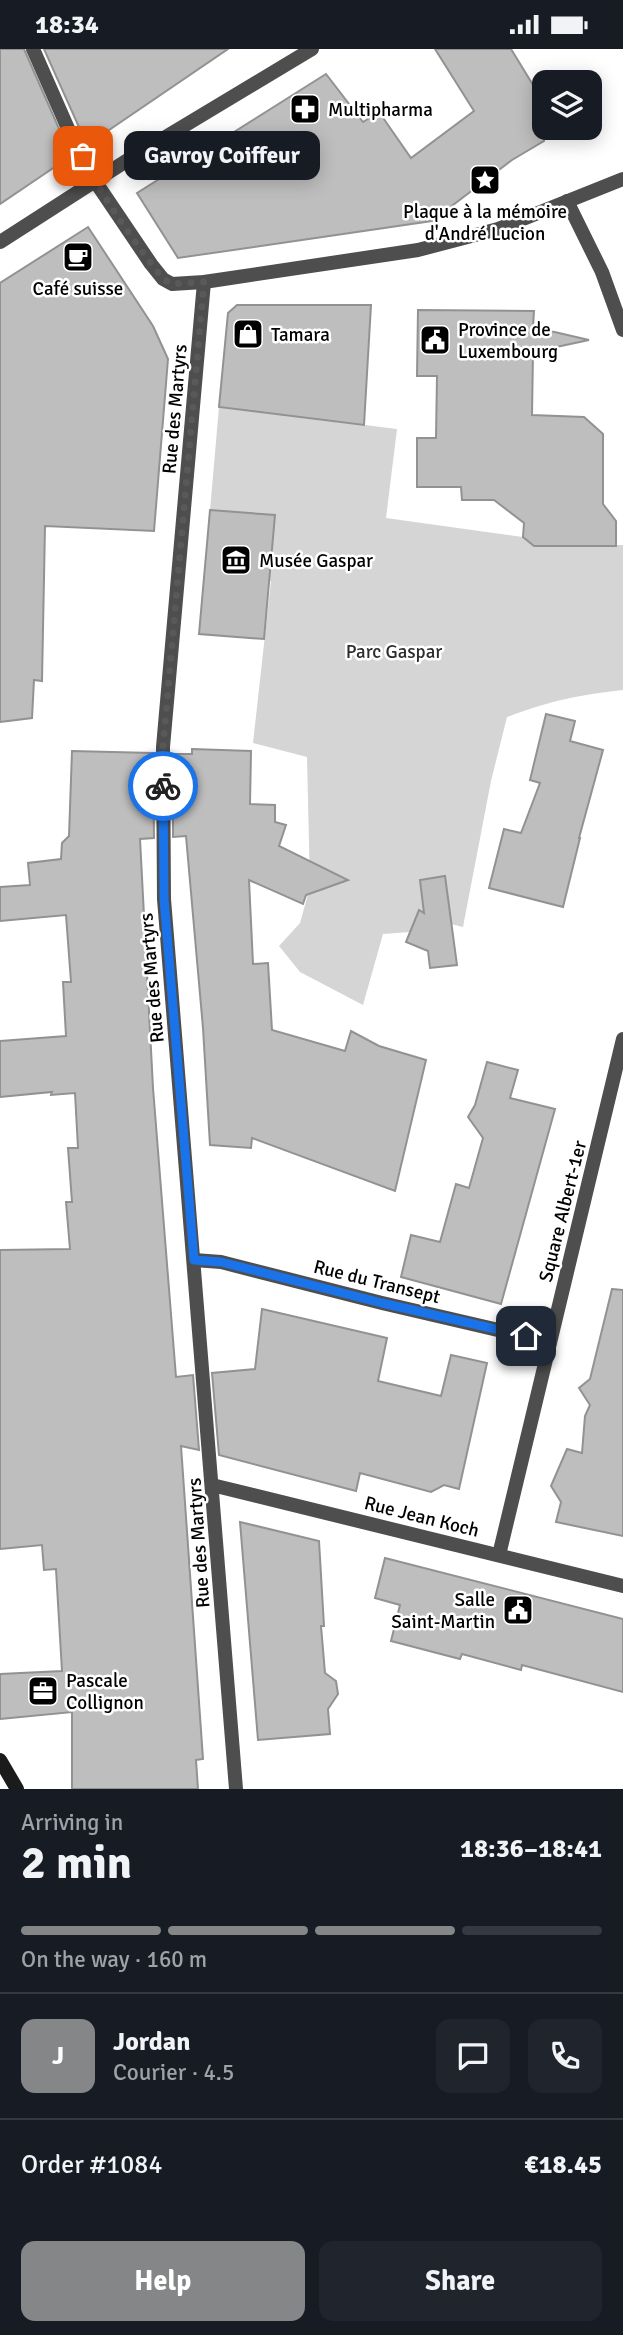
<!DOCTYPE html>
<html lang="en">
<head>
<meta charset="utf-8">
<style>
	body { margin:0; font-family:Signika,sans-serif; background:#20242c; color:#f1f3f6; height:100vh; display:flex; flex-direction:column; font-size:26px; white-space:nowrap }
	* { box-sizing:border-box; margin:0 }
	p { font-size:23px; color:#9ea1a6 }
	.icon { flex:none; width:38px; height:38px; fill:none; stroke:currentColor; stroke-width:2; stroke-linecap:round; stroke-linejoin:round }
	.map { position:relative; height:1740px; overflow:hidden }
	.sheet { display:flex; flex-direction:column; background:#171b24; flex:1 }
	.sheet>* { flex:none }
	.buttons { position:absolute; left:532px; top:21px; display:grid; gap:14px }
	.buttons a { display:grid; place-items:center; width:70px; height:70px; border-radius:14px; background:#171b24; box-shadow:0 4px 18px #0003; font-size:35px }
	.pin { position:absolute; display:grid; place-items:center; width:60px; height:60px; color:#fff; margin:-30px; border-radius:14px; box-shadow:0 4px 10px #0006 }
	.courier { position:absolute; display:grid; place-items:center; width:70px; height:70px; margin:-35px; border:5px solid #1a73e8; border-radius:50%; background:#fff; color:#222; box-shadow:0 2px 9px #0007 }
	.bubble { position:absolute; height:49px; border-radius:14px; background:#171b24; box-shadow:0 4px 18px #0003; font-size:23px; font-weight:700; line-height:49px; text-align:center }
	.overview em { font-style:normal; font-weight:700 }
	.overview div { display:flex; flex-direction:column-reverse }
	.overview { display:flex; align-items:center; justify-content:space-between; height:119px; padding:0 21px }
	h1 { font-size:46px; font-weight:700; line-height:52px }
	.bar { display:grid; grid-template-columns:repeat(4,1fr); gap:10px 7px; align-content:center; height:84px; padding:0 21px }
	.bar i { height:9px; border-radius:5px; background:#363941 }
	.bar .on { background:#858687 }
	.bar p { grid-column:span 4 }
	.line { display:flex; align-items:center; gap:18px; padding:0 21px; border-top:2px solid #363941 }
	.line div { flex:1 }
	.round { display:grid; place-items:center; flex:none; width:74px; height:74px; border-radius:14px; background:#20242c }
	.primary-button { display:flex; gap:14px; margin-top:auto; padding:14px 21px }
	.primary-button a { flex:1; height:80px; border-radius:14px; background:#858687; color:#fff; font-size:28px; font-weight:700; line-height:80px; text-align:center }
	.primary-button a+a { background:#20242c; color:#f1f3f6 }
	.status { display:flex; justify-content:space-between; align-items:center; height:49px; padding:0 35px; background:#171b24; direction:ltr }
	.status svg { height:19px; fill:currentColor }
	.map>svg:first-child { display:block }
	.green { fill:#d5d5d5 }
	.building { fill:#bebebe; stroke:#929292; stroke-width:2 }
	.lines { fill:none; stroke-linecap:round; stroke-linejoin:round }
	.minor { stroke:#4e4e4e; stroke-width:14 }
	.secondary { stroke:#1b1b1b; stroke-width:14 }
	.done { stroke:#595959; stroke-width:7; stroke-dasharray:0 12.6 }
	.route { stroke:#1a73e8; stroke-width:9 }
	.labels { text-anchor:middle; stroke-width:5; stroke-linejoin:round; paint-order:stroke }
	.poi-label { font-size:19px; fill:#000; stroke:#fff; text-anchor:start }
	.street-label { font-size:19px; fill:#000; stroke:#fff }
	.park-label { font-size:19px; fill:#2c2c2c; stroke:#fff }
</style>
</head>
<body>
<div class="status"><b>18:34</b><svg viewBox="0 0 49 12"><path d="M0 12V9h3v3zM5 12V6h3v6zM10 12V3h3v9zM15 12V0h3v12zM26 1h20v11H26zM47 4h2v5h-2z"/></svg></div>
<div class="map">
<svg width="623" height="1740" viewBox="0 0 623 1740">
	<rect width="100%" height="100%" fill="#fff"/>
	<path class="green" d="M219 358 397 380 386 469 523 488 534 497 623 496V641C578 646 550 652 507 668L491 732 463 878 443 873 410 883 383 885 363 956 300 923 279 897 300 874 310 838 307 708 253 694 271 532 265 531 268 490H273L275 467 210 461Z"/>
	<g class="building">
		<path d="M0 0H24L71 107 0 155Z"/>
		<path d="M44 0H228L87 96Z"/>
		<path d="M435 0H511L544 54V92L512 111 432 172 178 209 137 144 326 25 363 73 379 63 411 109 474 62Z"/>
		<path d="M88 178 153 277 168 310 154 482 45 477 42 632 34 631 32 669 0 673V234Z"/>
		<path d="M237 256H371L364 376 219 358 228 264Z"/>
		<path d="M418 261 534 262 533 278 589 291 533 303 532 366 584 368 603 385V455L616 472V497H534L523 488 524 474 494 451H462L461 438H417V389H436L437 327H417Z"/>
		<path d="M210 461 275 466 264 590 199 585Z"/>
		<path d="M546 665 575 672 570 692 603 701 579 789H580L563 858 489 839 504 780 521 784 540 734 530 731Z"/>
		<path d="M192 700 251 702 250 755 275 756V773L286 776 279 797 348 831 306 846 303 855 249 831 253 915 268 914 272 981 345 1002 351 982 379 997 426 1011 395 1142 252 1089 251 1099 210 1096 203 979 186 787 173 788V705H192Z"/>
		<path d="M72 702 153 704 154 789 140 790 153 1039 176 1328 193 1326 199 1401 181 1397 203 1710 196 1711 198 1740H72V1663L0 1670V1625L62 1622 56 1520 44 1521 42 1496 0 1500V1201L70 1200 66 1153H72L68 1099H78L75 1044 51 1046 52 1043 0 1048V992L66 987 63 933H71L66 866 0 872V838L30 836 28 814 61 810 62 794 69 787Z"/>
		<path d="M445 827 457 916 430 919 428 902 406 893 419 861 424 864 420 831Z"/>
		<path d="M487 1013 518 1021 510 1049 555 1060 501 1255 401 1228 411 1186 440 1193 456 1135 469 1139 483 1089 468 1068 475 1056Z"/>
		<path d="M612 1240 623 1241V1487L556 1473 561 1453 551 1437 567 1400 582 1404 585 1367 590 1356 579 1339 590 1330Z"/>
		<path d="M262 1260 387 1289 378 1332 441 1347 451 1306 487 1314 459 1440 444 1436 431 1443 360 1424 356 1442 219 1406 212 1324 255 1320Z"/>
		<path d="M240 1473 319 1492 324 1577H321L325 1624 336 1632 338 1645 328 1660 330 1685 258 1691Z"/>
		<path d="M385 1509 623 1570V1643L522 1616 521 1621 462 1605 460 1610 391 1592 400 1556 375 1549Z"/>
	</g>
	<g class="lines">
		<g class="minor">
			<path d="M33 0 70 84 95 132 151 215 163 230 172 235 204 233 418 201 498 180 623 130"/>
			<path d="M567 152 602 223 623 281"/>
			<path d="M0 193 134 107 312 0"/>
			<path d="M204 233 163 698 164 850 236 1740"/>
			<path d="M194 1211 221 1213 382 1254 550 1293"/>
			<path d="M212 1436 623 1537"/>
			<path d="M499 1506 623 990"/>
		</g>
		<path class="secondary" d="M0 1711 17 1740"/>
	</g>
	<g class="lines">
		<path class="done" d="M83 107C104 152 133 191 163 230L172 235 204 233 163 698V737"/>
		<path class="route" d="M163 737 164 850 194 1211 221 1213 382 1254 526 1287"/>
	</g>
	<defs>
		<g id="pharmacy-square" transform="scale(1.575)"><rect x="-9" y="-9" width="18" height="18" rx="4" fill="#000" stroke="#fff"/><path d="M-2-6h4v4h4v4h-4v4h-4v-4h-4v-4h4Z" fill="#fff"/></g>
		<g id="sight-square" transform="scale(1.575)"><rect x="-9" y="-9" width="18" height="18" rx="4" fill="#000" stroke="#fff"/><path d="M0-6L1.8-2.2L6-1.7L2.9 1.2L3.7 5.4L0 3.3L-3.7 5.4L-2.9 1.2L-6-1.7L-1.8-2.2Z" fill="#fff"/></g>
		<g id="cafe-square" transform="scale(1.575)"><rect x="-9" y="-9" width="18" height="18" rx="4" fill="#000" stroke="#fff"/><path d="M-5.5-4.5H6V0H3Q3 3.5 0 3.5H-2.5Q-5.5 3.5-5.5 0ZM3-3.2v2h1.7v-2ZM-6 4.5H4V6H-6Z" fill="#fff"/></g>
		<g id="shop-square" transform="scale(1.575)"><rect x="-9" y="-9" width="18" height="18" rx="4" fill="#000" stroke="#fff"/><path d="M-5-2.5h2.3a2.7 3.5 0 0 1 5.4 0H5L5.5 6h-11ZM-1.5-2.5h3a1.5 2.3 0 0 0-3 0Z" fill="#fff"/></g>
		<g id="civic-square" transform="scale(1.575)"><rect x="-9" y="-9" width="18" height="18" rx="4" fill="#000" stroke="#fff"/><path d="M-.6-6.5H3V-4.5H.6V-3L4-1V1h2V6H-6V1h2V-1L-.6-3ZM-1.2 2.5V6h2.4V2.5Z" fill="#fff"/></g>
		<g id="museum-square" transform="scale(1.575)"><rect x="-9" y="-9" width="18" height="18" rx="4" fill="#000" stroke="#fff"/><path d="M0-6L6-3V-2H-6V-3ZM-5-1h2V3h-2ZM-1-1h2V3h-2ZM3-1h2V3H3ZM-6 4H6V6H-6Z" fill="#fff"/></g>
		<g id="office-square" transform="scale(1.575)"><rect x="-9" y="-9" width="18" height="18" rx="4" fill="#000" stroke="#fff"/><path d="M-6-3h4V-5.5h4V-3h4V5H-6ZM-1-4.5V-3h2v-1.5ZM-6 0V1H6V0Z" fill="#fff"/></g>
	</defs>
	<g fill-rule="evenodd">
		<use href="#pharmacy-square" x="305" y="60"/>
		<use href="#sight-square" x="485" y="131"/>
		<use href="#cafe-square" x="78" y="208"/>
		<use href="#shop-square" x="248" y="285"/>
		<use href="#civic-square" x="435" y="291"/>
		<use href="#museum-square" x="236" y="511"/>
		<use href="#civic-square" x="518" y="1561"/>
		<use href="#office-square" x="43" y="1642"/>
	</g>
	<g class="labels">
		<g class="poi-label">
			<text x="328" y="67">Multipharma</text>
			<text x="485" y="169" text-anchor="middle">Plaque à la mémoire<tspan x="485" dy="22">d'André Lucion</tspan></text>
			<text x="78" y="246" text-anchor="middle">Café suisse</text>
			<text x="458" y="287">Province de<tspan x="458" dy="22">Luxembourg</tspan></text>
			<text x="271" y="292">Tamara</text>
			<text x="259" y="518">Musée Gaspar</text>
			<text x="495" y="1557" text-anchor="end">Salle<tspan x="495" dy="22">Saint-Martin</tspan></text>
			<text x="66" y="1638">Pascale<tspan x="66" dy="22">Collignon</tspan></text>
		</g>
		<g class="street-label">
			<text transform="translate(174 360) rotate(-85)" y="7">Rue des Martyrs</text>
			<text transform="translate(151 929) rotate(-95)" y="7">Rue des Martyrs</text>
			<text transform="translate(562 1162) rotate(-76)" y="7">Square Albert-1er</text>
			<text transform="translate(377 1232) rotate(14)" y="7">Rue du Transept</text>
			<text transform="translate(422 1467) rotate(14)" y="7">Rue Jean Koch</text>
			<text transform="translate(198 1494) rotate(-94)" y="7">Rue des Martyrs</text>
		</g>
		<g class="park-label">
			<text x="394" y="609">Parc Gaspar</text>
		</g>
	</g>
</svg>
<div class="buttons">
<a><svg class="icon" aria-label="layers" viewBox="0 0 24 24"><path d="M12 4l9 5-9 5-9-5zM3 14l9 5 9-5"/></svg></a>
</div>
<div class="pin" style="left:83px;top:107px;background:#ea580c"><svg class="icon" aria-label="bag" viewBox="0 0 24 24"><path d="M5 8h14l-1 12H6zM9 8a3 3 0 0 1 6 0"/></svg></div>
<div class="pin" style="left:526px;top:1287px;background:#1f2937"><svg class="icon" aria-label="home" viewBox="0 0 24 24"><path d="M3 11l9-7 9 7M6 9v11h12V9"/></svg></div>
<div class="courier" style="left:163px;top:737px"><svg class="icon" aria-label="bike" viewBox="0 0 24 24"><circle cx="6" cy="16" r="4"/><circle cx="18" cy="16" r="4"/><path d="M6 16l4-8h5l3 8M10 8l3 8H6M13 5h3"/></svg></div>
<div class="bubble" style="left:124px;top:82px;width:196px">Gavroy Coiffeur</div>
</div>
<section class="sheet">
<div class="overview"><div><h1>2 min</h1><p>Arriving in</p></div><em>18:36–18:41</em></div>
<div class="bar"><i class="on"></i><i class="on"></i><i class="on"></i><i></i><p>On the way · 160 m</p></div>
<div class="line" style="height:126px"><b class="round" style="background:#858687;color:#fff">J</b><div><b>Jordan</b><p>Courier · 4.5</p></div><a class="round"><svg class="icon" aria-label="chat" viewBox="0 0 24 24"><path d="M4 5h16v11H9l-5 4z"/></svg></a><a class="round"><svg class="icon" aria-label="phone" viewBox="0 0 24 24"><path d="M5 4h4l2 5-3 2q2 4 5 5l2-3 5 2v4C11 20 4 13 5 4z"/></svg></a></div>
<div class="line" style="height:91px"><div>Order #1084</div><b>€18.45</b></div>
<div class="primary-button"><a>Help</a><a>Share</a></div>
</section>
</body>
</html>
